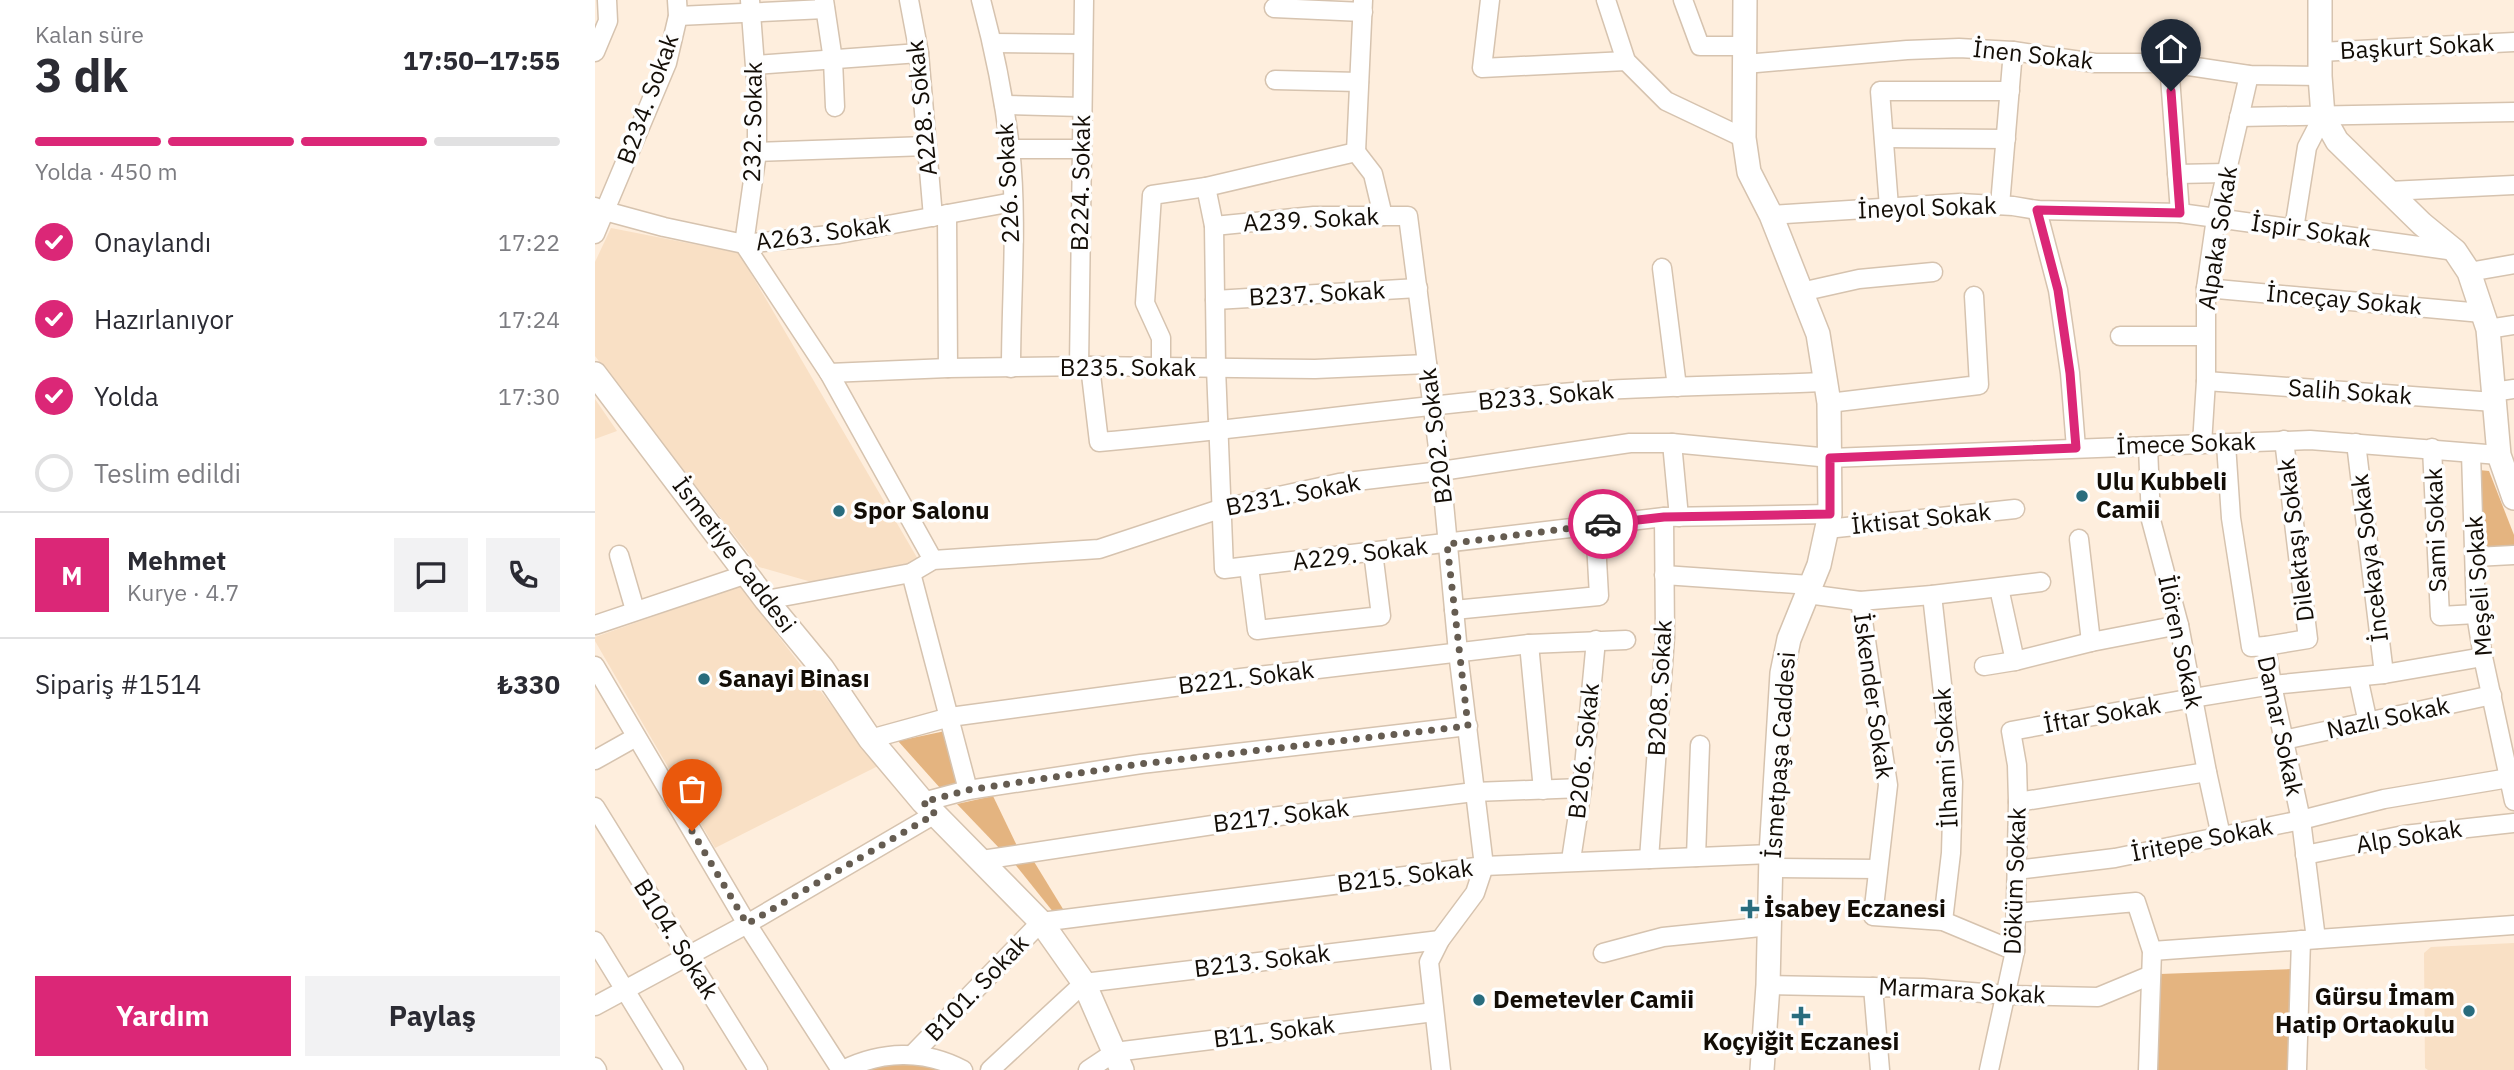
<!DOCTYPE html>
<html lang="tr">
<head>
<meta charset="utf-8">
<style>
	body { margin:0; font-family:"IBM Plex Sans",sans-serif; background:#f2f2f3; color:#2b2b33; height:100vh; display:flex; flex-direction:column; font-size:26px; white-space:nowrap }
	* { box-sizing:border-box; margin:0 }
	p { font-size:23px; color:#7c7c81 }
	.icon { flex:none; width:38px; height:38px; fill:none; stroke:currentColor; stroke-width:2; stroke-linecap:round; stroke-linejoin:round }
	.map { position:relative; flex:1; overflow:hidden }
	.side { display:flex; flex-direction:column; background:#fff; width:595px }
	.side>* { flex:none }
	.pin { position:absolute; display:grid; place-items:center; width:60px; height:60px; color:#fff; margin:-72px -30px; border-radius:50% 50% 50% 0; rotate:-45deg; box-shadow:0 0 7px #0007 }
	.pin .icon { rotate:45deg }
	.courier { position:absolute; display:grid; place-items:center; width:70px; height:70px; margin:-35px; border:5px solid #db2777; border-radius:50%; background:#fff; color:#222; box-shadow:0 2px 9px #0007 }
	.overview em { font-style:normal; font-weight:700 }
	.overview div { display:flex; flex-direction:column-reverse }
	.overview { display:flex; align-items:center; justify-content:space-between; height:119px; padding:0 35px }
	h1 { font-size:46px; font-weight:700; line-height:52px }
	.bar { display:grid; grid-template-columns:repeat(4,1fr); gap:10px 7px; align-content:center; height:84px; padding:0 35px }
	.bar i { height:9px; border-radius:5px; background:#e1e1e2 }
	.bar .current { background:#db2777 }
	.bar p { grid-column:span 4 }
	.line { display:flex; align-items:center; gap:18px; padding:0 35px; border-top:2px solid #e1e1e2 }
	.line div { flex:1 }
	.round { display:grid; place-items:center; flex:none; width:74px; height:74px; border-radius:0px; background:#f2f2f3 }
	ol { padding:0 35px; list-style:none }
	li { display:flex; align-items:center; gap:21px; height:77px }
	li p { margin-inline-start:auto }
	li .icon { padding:7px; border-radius:50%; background:#db2777; color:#fff; stroke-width:4 }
	li:last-child { color:#7c7c81 }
	li i { width:38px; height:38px; border:4px solid #e1e1e2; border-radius:50% }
	.cta { display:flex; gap:14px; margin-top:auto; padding:14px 35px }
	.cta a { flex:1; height:80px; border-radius:0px; background:#db2777; color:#fff; font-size:28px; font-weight:700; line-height:80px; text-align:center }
	.cta a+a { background:#f2f2f3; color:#2b2b33 }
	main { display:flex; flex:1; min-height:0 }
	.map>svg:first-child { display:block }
	.built { fill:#f9e0c5 }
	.green { fill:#e4b480 }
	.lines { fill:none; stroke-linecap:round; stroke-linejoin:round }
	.minor-casing { stroke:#d6c3af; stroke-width:21 }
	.major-casing { stroke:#d6c3af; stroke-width:26 }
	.minor { stroke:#fff; stroke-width:18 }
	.major { stroke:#fff; stroke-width:23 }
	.done { stroke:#655c51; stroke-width:7; stroke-dasharray:0 12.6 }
	.route { stroke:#db2777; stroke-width:9 }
	.poi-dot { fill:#296c7d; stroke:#fefefe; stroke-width:2.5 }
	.labels { text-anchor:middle; stroke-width:7; stroke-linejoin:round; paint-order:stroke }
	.street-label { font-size:24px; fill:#130d06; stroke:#fefefe }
	.poi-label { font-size:24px; font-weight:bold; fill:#130d06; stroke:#fefefe; text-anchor:start }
</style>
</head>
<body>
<main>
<section class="side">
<div class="overview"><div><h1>3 dk</h1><p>Kalan süre</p></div><em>17:50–17:55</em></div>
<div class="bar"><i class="current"></i><i class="current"></i><i class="current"></i><i></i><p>Yolda · 450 m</p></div>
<ol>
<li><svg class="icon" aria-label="check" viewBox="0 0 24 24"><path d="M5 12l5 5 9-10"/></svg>Onaylandı<p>17:22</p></li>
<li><svg class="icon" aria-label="check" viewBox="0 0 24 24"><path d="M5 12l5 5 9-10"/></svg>Hazırlanıyor<p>17:24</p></li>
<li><svg class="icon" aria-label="check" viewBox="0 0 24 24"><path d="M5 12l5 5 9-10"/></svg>Yolda<p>17:30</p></li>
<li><i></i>Teslim edildi</li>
</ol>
<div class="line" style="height:126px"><b class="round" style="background:#db2777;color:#fff">M</b><div><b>Mehmet</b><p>Kurye · 4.7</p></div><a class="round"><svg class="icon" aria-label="chat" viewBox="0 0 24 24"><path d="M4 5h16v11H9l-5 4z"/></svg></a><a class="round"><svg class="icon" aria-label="phone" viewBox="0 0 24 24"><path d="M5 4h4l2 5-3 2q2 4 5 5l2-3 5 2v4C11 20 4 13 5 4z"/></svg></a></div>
<div class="line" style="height:91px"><div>Sipariş #1514</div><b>₺330</b></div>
<div class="cta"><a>Yardım</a><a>Paylaş</a></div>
</section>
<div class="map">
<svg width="1919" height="1070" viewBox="0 0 1919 1070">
	<rect width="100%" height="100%" fill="#feeedd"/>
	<g class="built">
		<path d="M16 228 144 253 324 561 220 583 164 567 0 356V262Z"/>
		<path d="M0 399 22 431 0 439Z"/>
		<path d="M145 586 283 766 120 848 0 641V637Z"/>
		<path d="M1919 943V1070H1833L1830 1068 1829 953 1836 947Z"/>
	</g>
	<g class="green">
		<path d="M1884 470 1894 471 1919 535V551H1884Z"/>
		<path d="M355 730 367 784 346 789 303 741Z"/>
		<path d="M398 796 423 848 407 851 362 804Z"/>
		<path d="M438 860 468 909 459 913 419 863Z"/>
		<path d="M1697 969 1694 1070H1561L1565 974Z"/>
		<path d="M295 1063H327L347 1070H270Z"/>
	</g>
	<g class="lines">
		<g class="minor-casing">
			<g id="minor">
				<path d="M155 0 162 93V152L149 244 234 373 338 560"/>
				<path d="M229 0 238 60 240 107"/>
				<path d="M314 0 324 53 338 217"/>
				<path d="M386 0C399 48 409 98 415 148 423 220 416 295 416 368"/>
				<path d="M895 0 887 68 1031 61"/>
				<path d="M1011 0 1031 61 1071 101 1149 138"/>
				<path d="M1088 0 1105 46H1150"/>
				<path d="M679 8 768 12"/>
				<path d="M83 16 230 9"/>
				<path d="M397 43 488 44"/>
				<path d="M0 52 13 21 12 0"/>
				<path d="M1725 52 1919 42"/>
				<path d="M1574 63 1585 213"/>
				<path d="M1150 64 1312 50 1364 48 1418 51 1500 63H1574L1654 75 1725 76"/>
				<path d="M161 65 324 53"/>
				<path d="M680 80 764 82"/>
				<path d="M409 105 487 107"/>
				<path d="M1644 117 1919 112"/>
				<path d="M1289 138 1411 139"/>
				<path d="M415 149H487"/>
				<path d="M162 152 332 146"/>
				<path d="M761 152 768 0"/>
				<path d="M761 152 778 174 788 216"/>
				<path d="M1582 174 1631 173"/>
				<path d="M611 187 619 226 621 368 629 569 1069 517 1235 514"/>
				<path d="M1794 191 1919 185"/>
				<path d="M1405 205 1418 51"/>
				<path d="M0 207 10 211 69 227 149 244 244 234 418 202"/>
				<path d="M1294 207 1285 91H1415"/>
				<path d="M1442 210 1463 290 1475 373 1481 448"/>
				<path d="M352 214 353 368"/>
				<path d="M1176 215 1365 203 1418 206 1442 210 1585 213 1860 251"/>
				<path d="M619 226 719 216H813L846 471 863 652 889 866 880 893 845 940 834 962 846 1070"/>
				<path d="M1699 229 1712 147 1728 116"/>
				<path d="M0 234 72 63 83 16 82 0"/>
				<path d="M1067 268 1082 387"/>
				<path d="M1874 272 1919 264"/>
				<path d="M1611 288 1887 313"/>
				<path d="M1206 292 1264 279 1338 272"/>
				<path d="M620 300 823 288"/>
				<path d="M1893 329 1919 325"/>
				<path d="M1525 336H1610"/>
				<path d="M495 366 504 442C667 428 830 403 993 391 1073 386 1152 385 1232 382"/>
				<path d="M484 367 489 0"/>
				<path d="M566 368V338L550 303 557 195 611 187 761 152"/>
				<path d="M234 373 353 368 495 366 720 369 832 364"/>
				<path d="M1611 381 1899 402"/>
				<path d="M1898 392 1919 389"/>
				<path d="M1234 403 1384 385 1379 296"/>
				<path d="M1077 443 1084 517"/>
				<path d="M1761 443 1789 674"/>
				<path d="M1607 444 1611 381V288L1621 218 1654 75"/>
				<path d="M1631 444 1636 518 1656 647 1671 646 1677 685 1706 820 1721 939"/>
				<path d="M1553 447 1556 520 1584 625 1612 772 1626 836"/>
				<path d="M1837 448 1845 616 1881 614"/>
				<path d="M1876 453 1881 614 1888 657 1919 801"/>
				<path d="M1232 529 1420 509"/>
				<path d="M1484 539 1496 642"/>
				<path d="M24 555 40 610"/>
				<path d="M1880 557 1919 555"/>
				<path d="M654 567 662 630 786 616 778 552"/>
				<path d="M316 573 373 790"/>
				<path d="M1069 575 1215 585"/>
				<path d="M1404 588 1420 661 1496 642 1584 625"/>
				<path d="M1212 594 1265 601 1337 595 1446 582"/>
				<path d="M1337 595 1358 782 1356 853 1348 921"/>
				<path d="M171 600 316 573 338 560 504 549 628 508 744 483 846 471 1035 443H1077L1235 458 1715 440 1904 455"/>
				<path d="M1265 601 1293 785 1278 916 1348 921 1420 951"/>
				<path d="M859 610 1004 596 1000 524"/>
				<path d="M0 625 152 574"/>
				<path d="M934 644 948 790"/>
				<path d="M1671 646 1713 639 1689 440"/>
				<path d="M0 666 152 924 246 1070"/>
				<path d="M1389 666 1420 661"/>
				<path d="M1763 677 1773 723"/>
				<path d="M275 739 355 717 646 678 934 644 1031 640"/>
				<path d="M1689 740 1897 695"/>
				<path d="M0 760 41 737"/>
				<path d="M328 802 373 790 546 764 873 726"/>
				<path d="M1423 802 1612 772"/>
				<path d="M0 807 163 1070"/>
				<path d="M1710 855 1809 835 1919 823"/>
				<path d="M1101 857 1105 745"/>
				<path d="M1054 859 1070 637 1069 517"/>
				<path d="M387 860 644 821 879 792 987 788"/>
				<path d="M976 860 987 788 1001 640"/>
				<path d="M1176 868 1283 869"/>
				<path d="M1421 870 1520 858 1706 820 1789 799 1914 778"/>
				<path d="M1421 913 1541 902 1557 951 1553 1070"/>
				<path d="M0 941 79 1070"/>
				<path d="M1557 951 1919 925"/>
				<path d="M1008 953 1068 937 1175 926"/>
				<path d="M1173 985 1328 988 1412 995 1503 997 1556 975"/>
				<path d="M1278 987 1285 1070"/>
				<path d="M0 1006 152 924 340 814"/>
				<path d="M318 1054 446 922 889 866 1176 854"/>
				<path d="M0 1067 2 1070"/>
				<path d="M248 1070C286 1051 329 1049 368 1070"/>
				<path d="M395 1070 489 983 845 940"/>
				<path d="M493 1070 520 1052 839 1012"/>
				<path d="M1394 1070 1420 951 1423 802 1422 765 1416 731 1598 698 1677 685 1789 674 1888 657"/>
				<path d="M1702 1070 1706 940"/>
			</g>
		</g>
		<g class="major-casing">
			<g id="major">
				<path d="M1150 0 1149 138 1154 172 1176 215 1223 334 1234 403 1235 514 1224 565 1194 639 1187 673 1176 854 1173 985 1167 1070"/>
				<path d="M1725 0V76L1728 116 1742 141 1827 224 1860 251 1874 272 1893 329 1904 455 1919 498"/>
				<path d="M0 374 171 600 227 668 275 739 328 802 446 922 489 983 527 1070"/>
			</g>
		</g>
		<use href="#minor" class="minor"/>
		<use href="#major" class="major"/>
	</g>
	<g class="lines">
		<path class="done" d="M97 831 152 924 340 814 328 802 373 790 545 764 873 726 852 544 1008 524"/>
		<path class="route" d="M1008 524 1069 517 1235 514V458L1481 448 1475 373 1463 290 1442 210 1585 213 1576 91"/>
	</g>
	<g class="poi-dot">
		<circle cx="1487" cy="496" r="7"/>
		<circle cx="244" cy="511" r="7"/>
		<circle cx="109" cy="679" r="7"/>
		<path d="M1151.5 898.5h7v7h7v7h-7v7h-7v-7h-7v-7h7z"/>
		<circle cx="884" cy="1000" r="7"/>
		<circle cx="1874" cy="1011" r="7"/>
		<path d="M1202.5 1005.5h7v7h7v7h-7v7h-7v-7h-7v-7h7z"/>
	</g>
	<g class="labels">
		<g class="street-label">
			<text transform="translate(1822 47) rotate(-3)" y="8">Başkurt Sokak</text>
			<text transform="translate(1438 55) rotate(6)" y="8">İnen Sokak</text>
			<text transform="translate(53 99) rotate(-70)" y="8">B234. Sokak</text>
			<text transform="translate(327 108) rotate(-96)" y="8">A228. Sokak</text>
			<text transform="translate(158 122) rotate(-89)" y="8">232. Sokak</text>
			<text transform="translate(413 183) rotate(-93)" y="8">226. Sokak</text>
			<text transform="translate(486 183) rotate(-89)" y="8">B224. Sokak</text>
			<text transform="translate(1332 208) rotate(-2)" y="8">İneyol Sokak</text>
			<text transform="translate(716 220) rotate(-3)" y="8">A239. Sokak</text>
			<text transform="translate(1716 231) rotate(8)" y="8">İspir Sokak</text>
			<text transform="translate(228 233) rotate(-8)" y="8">A263. Sokak</text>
			<text transform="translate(1623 238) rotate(-81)" y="8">Alpaka Sokak</text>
			<text transform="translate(722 294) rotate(-3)" y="8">B237. Sokak</text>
			<text transform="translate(1749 300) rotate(5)" y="8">İnceçay Sokak</text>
			<text x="533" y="376">B235. Sokak</text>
			<text transform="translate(1755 392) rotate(4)" y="8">Salih Sokak</text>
			<text transform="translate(951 396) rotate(-5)" y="8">B233. Sokak</text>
			<text transform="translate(841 436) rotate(-97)" y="8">B202. Sokak</text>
			<text transform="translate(1591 444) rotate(-2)" y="8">İmece Sokak</text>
			<text transform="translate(698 495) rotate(-11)" y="8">B231. Sokak</text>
			<text transform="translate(1326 519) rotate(-6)" y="8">İktisat Sokak</text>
			<text transform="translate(1841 530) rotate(-92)" y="8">Sami Sokak</text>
			<text transform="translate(1701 540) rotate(-97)" y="8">Dilektaşı Sokak</text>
			<text transform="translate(765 554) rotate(-7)" y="8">A229. Sokak</text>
			<text transform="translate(139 555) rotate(53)" y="8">İsmetiye Caddesi</text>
			<text transform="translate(1775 558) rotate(-97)" y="8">İncekaya Sokak</text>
			<text transform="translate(1884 586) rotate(-94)" y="8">Meşeli Sokak</text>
			<text transform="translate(1585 642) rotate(78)" y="8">İlören Sokak</text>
			<text transform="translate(651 678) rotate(-7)" y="8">B221. Sokak</text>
			<text transform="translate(1065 688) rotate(-87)" y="8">B208. Sokak</text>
			<text transform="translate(1278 696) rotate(82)" y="8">İskender Sokak</text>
			<text transform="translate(1507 715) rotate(-10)" y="8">İftar Sokak</text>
			<text transform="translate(1793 718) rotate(-12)" y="8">Nazlı Sokak</text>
			<text transform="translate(1685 726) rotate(78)" y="8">Damar Sokak</text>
			<text transform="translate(989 751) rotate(-84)" y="8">B206. Sokak</text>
			<text transform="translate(1185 755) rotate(-86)" y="8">İsmetpaşa Caddesi</text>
			<text transform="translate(1351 758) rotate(-93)" y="8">İlhami Sokak</text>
			<text transform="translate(686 816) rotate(-7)" y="8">B217. Sokak</text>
			<text transform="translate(1814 837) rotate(-9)" y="8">Alp Sokak</text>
			<text transform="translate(1607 840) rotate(-11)" y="8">İritepe Sokak</text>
			<text transform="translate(810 876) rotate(-7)" y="8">B215. Sokak</text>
			<text transform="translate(1420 881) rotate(-88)" y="8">Döküm Sokak</text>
			<text transform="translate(81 939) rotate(58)" y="8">B104. Sokak</text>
			<text transform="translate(667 961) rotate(-7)" y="8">B213. Sokak</text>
			<text transform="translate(382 988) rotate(-46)" y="8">B101. Sokak</text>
			<text transform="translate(1367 991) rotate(3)" y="8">Marmara Sokak</text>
			<text transform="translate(679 1032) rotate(-7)" y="8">B11. Sokak</text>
		</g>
		<g class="poi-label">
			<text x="1501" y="490">Ulu Kubbeli<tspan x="1501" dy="28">Camii</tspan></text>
			<text x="258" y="519">Spor Salonu</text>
			<text x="123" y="687">Sanayi Binası</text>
			<text x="1169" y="917">İsabey Eczanesi</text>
			<text x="1860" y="1005" text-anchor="end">Gürsu İmam<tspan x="1860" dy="28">Hatip Ortaokulu</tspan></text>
			<text x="898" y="1008">Demetevler Camii</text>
			<text x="1206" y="1050" text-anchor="middle">Koçyiğit Eczanesi</text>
		</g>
	</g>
</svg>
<div class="pin" style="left:97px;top:831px;background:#ea580c"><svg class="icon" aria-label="bag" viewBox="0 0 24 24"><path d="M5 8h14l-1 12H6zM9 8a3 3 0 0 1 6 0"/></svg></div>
<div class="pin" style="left:1576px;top:91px;background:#1f2937"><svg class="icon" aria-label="home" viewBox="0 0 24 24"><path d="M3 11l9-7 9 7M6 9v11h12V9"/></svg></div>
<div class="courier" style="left:1008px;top:524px"><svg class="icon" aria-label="car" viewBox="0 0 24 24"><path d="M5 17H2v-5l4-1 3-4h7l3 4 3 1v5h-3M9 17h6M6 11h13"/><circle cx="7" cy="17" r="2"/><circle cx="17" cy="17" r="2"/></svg></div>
</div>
</main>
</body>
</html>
